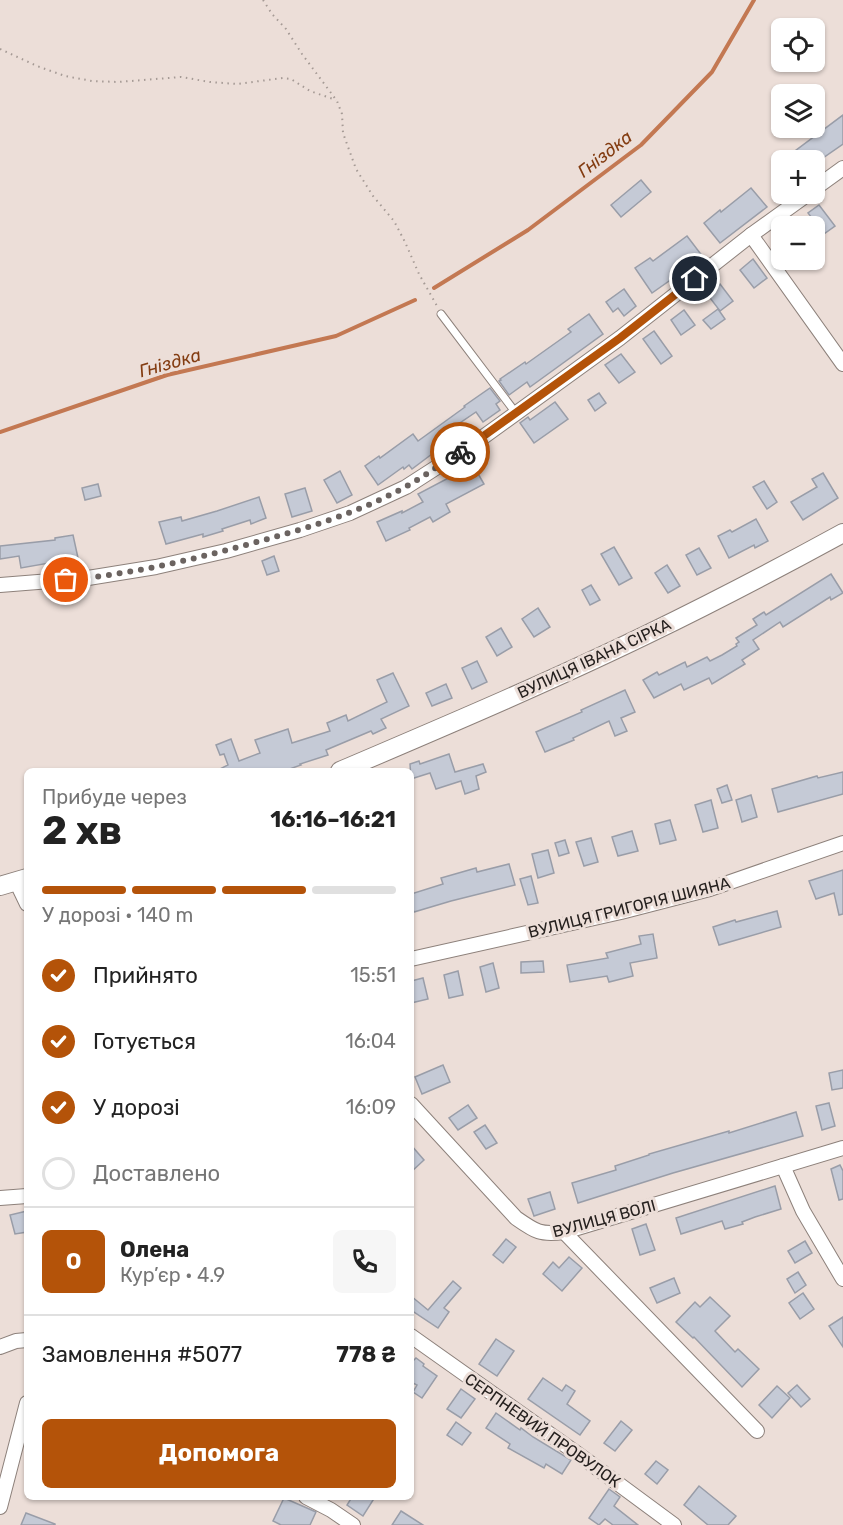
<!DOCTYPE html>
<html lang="uk">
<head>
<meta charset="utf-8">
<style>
	body { margin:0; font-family:Rubik,sans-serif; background:#f6f6f6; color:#222; height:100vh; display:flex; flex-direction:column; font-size:22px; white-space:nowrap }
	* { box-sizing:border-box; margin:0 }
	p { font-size:20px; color:#767676 }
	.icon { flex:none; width:33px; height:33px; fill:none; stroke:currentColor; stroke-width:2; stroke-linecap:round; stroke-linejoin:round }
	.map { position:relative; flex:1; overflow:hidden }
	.side { position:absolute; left:24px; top:768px; width:390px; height:732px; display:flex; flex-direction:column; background:#fff; border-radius:9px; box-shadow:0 2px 4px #0004 }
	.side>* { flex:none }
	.fabs { position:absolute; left:771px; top:18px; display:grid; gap:12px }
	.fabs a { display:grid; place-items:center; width:54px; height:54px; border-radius:9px; background:#fff; box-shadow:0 2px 4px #0004; font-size:30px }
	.pin { position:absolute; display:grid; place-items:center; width:51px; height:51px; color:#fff; margin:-26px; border:3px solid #fff; border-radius:50%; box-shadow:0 2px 6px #0007 }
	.courier { position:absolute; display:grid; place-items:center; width:60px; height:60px; margin:-30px; border:4px solid #b45309; border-radius:50%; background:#fff; color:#222; box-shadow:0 2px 8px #0007 }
	.head em { font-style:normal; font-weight:700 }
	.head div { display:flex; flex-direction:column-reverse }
	.head { display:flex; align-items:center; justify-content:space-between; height:102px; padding:0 18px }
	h1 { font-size:39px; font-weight:700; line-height:45px }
	.bar { display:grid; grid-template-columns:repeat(4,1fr); gap:9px 6px; align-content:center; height:72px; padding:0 18px }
	.bar i { height:8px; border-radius:4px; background:#e0e0e0 }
	.bar .on { background:#b45309 }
	.bar p { grid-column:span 4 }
	.line { display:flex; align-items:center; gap:15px; padding:0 18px; border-top:2px solid #e0e0e0 }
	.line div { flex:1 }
	.round { display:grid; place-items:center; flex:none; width:63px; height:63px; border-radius:9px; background:#f6f6f6 }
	ol { padding:0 18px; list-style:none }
	li { display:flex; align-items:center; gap:18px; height:66px }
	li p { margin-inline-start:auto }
	li .icon { padding:6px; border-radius:50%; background:#b45309; color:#fff; stroke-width:4 }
	li:last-child { color:#767676 }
	li i { width:33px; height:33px; border:3px solid #e0e0e0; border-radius:50% }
	.action { display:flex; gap:12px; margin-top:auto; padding:12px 18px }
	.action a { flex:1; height:69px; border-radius:9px; background:#b45309; color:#fff; font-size:24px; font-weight:700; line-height:69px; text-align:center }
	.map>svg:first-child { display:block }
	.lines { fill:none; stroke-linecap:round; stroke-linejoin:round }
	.stream { stroke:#c37852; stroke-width:4 }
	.building { fill:#c5cad6; stroke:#999da8; stroke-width:1.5 }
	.service-casing { stroke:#8d817b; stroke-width:9 }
	.minor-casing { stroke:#8d817b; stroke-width:16 }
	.tertiary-casing { stroke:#8d817b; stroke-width:20 }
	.path { stroke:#a59a95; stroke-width:2; stroke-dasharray:1.5 4.5; stroke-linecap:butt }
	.service { stroke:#fff; stroke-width:7 }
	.minor { stroke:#fff; stroke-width:14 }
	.tertiary { stroke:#fff; stroke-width:18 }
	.done { stroke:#6b6360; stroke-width:6; stroke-dasharray:0 10.8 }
	.route { stroke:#b45309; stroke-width:8 }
	.labels { text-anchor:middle; stroke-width:6; stroke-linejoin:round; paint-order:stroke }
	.street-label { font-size:16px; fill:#26211f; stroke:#ecded8 }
	.water-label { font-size:18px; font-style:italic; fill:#833c11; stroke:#ecded8 }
</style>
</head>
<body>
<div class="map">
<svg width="843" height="1525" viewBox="0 0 843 1525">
	<rect width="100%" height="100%" fill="#ecded8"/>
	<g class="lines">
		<g class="stream">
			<path d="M434 288 528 230 641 145 712 72 754 0"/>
			<path d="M0 432 167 375 336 336 415 300"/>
		</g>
	</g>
	<g class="building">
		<path d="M843 115V144L820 160H802L795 151Z"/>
		<path d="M641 180 651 192 621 217 611 205Z"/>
		<path d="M751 188 767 207 720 243 704 223 720 210 721 212Z"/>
		<path d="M819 205 835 226 814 241V226H801L812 218 808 213Z"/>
		<path d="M687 236 703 257 652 293 635 268 650 258 653 261Z"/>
		<path d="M753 259 767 278 754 288 740 270Z"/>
		<path d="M720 284 733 301 720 311 707 294Z"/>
		<path d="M624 289 636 306 624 316 618 308 613 312 606 302Z"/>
		<path d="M718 309 725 319 711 329 703 320Z"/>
		<path d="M684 310 695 325 681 335 671 320Z"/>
		<path d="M589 314 603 334 530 387 527 382 509 395 499 381 501 380 500 379 525 362 526 364 571 332 568 329Z"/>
		<path d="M654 331 672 356 661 364 643 339Z"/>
		<path d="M621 354 635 372 619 383 605 365Z"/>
		<path d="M490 388 500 401 496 404 500 410 483 422 476 412 457 425 466 436 443 452 440 448 412 469 409 465 404 469 403 467 378 485 365 466 379 456 380 458 413 434 418 441 465 407 464 406Z"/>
		<path d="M599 393 606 403 595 411 588 400Z"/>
		<path d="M555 402 568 419 534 443 520 423 528 417 530 420Z"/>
		<path d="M473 465 484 484 446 504 450 512 433 522 430 517 409 528 410 530 386 541 377 522 402 511V513L423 502 418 494Z"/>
		<path d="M340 471 352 495 337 503 324 480Z"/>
		<path d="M823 473 838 498 803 520 791 502 817 487 812 479Z"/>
		<path d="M764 481 777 502 767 509 753 487Z"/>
		<path d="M98 484 101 496 85 500 82 488Z"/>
		<path d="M305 488 312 511 292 517 285 494Z"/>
		<path d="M259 497 266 518 251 524 250 520 222 529 223 531 203 537V534L166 544 159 522 181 517 182 521 217 511Z"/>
		<path d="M756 519 768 541 755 548 754 545 729 558 718 536 730 530 732 532Z"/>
		<path d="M73 535 78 558 21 568 19 556 0 559V546L55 540V538Z"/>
		<path d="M614 547 632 578 619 585 601 554Z"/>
		<path d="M699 548 711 568 697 575 686 555Z"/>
		<path d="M274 556 279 571 267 575 262 561Z"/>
		<path d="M667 565 680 586 668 593 655 573Z"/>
		<path d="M831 574 843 593 831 600 830 597 783 627 780 622 753 640 759 649 742 660 745 664 712 684 709 678 684 690 681 684 654 698 643 680 657 672 659 675 685 662 687 667 707 657 710 661 722 655 737 646 736 644 739 642 736 638 757 625 753 619 764 612 766 615Z"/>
		<path d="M591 585 600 600 590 605 582 590Z"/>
		<path d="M538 608 550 627 534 637 522 619Z"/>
		<path d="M501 628 512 647 497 656 486 637Z"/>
		<path d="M477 661 487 682 472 689 462 668Z"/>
		<path d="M393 673 409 706 381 719 386 728 373 734 371 731 326 750 328 755 300 764 301 765 284 771H216L228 765 224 754 220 755 216 745 231 739 239 761 260 753 255 740 288 729 292 743 330 731 327 723 346 715 348 721 387 702 377 680Z"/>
		<path d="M446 684 452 698 432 706 426 693Z"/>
		<path d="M625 690 635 712 621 718 627 731 615 736 609 721 573 738 574 740 545 752 536 732 582 712 581 710Z"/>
		<path d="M449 754 455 772 483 764 486 772 476 776 479 789 465 794 461 781 436 789 430 773 411 779 410 764 419 761 420 764Z"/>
		<path d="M843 772V794L778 812 772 789 817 776 818 778Z"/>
		<path d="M727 785 732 800 722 803 717 789Z"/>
		<path d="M751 795 757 817 742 822 736 800Z"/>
		<path d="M711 800 718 828 703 832 695 805Z"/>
		<path d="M670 820 676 840 660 844 655 824Z"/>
		<path d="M632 831 638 851 618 856 612 837Z"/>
		<path d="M591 838 598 862 584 866 576 842Z"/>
		<path d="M565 840 569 853 559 856 555 843Z"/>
		<path d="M548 850 554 873 538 878 532 854Z"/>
		<path d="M509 864 515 885 451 901 414 912 411 904V894L443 884 441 878 476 868 477 872Z"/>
		<path d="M843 870V914L839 915 834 893 816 899 809 881Z"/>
		<path d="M531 876 538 903 528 905 520 879Z"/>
		<path d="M777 911 781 927 719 945 713 927 735 920 736 922Z"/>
		<path d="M653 934 657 958 630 963 633 976 609 982 607 976 570 982 567 965 608 958 606 953 641 944 639 936Z"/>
		<path d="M543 961 544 972 521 973V962Z"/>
		<path d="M493 963 499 988 486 992 480 967Z"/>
		<path d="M458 971 463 995 449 998 444 975Z"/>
		<path d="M423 978 428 999 411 1003V981Z"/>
		<path d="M443 1065 450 1082 422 1094 415 1077Z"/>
		<path d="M843 1070V1088L832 1090 829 1073Z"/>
		<path d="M829 1103 835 1126 822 1130 816 1106Z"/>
		<path d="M468 1105 477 1118 458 1130 449 1118Z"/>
		<path d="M796 1112 803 1136 673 1173 578 1203 572 1183 616 1170 615 1166 649 1155V1154L729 1131V1133Z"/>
		<path d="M485 1125 497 1143 486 1149 474 1132Z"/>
		<path d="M411 1145 424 1160 411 1172Z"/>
		<path d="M840 1165 843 1171V1199L839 1200 831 1169Z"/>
		<path d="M775 1186 781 1209 755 1217 742 1222 743 1224 725 1229 722 1221 681 1234 676 1218Z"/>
		<path d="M550 1192 555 1209 534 1216 528 1199Z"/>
		<path d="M27 1211V1232L15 1234 10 1215Z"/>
		<path d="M646 1224 655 1250 640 1255 632 1229Z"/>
		<path d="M506 1239 516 1247 503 1263 493 1255Z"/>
		<path d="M805 1241 812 1253 795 1263 788 1251Z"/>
		<path d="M569 1257 582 1268 562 1291 543 1274 553 1262 559 1268Z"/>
		<path d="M798 1272 806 1285 795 1293 787 1279Z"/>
		<path d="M674 1278 680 1293 657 1303 650 1288Z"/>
		<path d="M453 1281 461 1288 444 1308 449 1312 438 1328 411 1310V1296L428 1310Z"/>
		<path d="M803 1293 814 1309 800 1319 789 1303Z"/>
		<path d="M710 1297 730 1316 715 1331 735 1352 738 1349 759 1369 742 1387 694 1337 693 1338 676 1322 695 1302 700 1307Z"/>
		<path d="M843 1317V1347L829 1326Z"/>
		<path d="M496 1339 514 1351 497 1376 479 1364Z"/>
		<path d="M411 1357 414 1360 416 1358 424 1364 423 1366 437 1376 422 1398 413 1392 417 1385 411 1382Z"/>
		<path d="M543 1378 562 1391 566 1385 575 1391 567 1404 590 1421 580 1435 528 1399Z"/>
		<path d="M797 1385 810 1399 801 1407 788 1393Z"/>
		<path d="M777 1386 790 1398 772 1418 759 1405Z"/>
		<path d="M461 1389 475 1399 461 1418 447 1409Z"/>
		<path d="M496 1413 520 1430 521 1428 533 1437 571 1460 562 1474 546 1464 544 1468 508 1448 510 1444 486 1428Z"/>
		<path d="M621 1421 632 1430 615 1451 604 1443Z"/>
		<path d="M456 1422 471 1433 462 1445 447 1435Z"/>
		<path d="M656 1461 668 1470 657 1484 645 1474Z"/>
		<path d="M699 1486 736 1516 728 1525H708L684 1505Z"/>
		<path d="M609 1489 620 1497 614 1506 638 1525H613L605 1519 599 1525 589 1518Z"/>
		<path d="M352 1497H375L363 1516 347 1505Z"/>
		<path d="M284 1498 316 1512 310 1525H281L273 1521Z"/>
		<path d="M401 1511 423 1525H392Z"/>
		<path d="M26 1513 55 1524V1525H21Z"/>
	</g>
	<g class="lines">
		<g class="service-casing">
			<path id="service" d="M441 314 516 413"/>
		</g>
		<g class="minor-casing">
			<g id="minor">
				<path d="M814 189 843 168"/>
				<path d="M751 235 843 364"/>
				<path d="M0 585 88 578 156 567 226 551 300 530 350 513 406 487 479 440 620 338 751 235 808 194"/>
				<path d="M16 881 27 904"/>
				<path d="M411 959 621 912 710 889 843 843"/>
				<path d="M411 1104 516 1218C536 1232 540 1235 564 1232L843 1148"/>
				<path d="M783 1166 803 1211 843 1279"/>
				<path d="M0 1198 27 1196"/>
				<path d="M564 1232 757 1431"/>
				<path d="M411 1336 582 1457 674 1525"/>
				<path d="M0 1347 16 1341 27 1340"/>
				<path d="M306 1497 331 1510 353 1525"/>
				<path d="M0 1507 27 1403"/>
			</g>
		</g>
		<g class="tertiary-casing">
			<g id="tertiary">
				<path d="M340 771C443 727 547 683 648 634 714 602 779 568 843 533"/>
				<path d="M0 886 27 878"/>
			</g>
		</g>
		<g class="path">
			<path d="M263 0 272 14 286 29 302 54 337 101 342 114 343 133 356 169 373 196 394 221 405 242 419 274 437 306"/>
			<path d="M0 49 37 66 65 76 92 81 118 82 181 77 210 82 237 84 283 78 291 79 310 91 336 100"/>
		</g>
		<use href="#service" class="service"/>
		<use href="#minor" class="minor"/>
		<use href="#tertiary" class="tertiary"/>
	</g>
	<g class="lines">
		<path class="done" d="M66 580C136 574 204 557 271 538 317 525 364 510 407 486 425 476 442 463 460 452"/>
		<path class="route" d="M460 452 478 440 620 338 695 279"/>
	</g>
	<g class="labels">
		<g class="street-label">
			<text transform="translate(594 658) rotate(-25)" y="6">ВУЛИЦЯ ІВАНА СІРКА</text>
			<text transform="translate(629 907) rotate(-14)" y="6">ВУЛИЦЯ ГРИГОРІЯ ШИЯНА</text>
			<text transform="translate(604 1218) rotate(-15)" y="6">ВУЛИЦЯ ВОЛІ</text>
			<text transform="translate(543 1430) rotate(35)" y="6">СЕРПНЕВИЙ ПРОВУЛОК</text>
		</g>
		<g class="water-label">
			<text transform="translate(605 154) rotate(-38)" y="6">Гніздка</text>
			<text transform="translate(170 363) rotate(-16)" y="6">Гніздка</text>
		</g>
	</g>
</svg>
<div class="fabs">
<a><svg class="icon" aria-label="locate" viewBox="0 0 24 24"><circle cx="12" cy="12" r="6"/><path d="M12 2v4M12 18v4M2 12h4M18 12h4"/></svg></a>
<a><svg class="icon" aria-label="layers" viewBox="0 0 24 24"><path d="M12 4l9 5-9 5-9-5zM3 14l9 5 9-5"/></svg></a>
<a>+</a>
<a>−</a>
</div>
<div class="pin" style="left:66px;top:580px;background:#ea580c"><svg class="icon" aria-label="bag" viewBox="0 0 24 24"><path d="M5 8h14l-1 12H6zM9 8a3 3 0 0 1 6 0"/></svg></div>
<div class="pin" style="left:695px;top:279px;background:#1f2937"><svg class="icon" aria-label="home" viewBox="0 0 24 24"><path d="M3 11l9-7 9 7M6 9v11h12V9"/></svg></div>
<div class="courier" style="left:460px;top:452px"><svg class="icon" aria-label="bike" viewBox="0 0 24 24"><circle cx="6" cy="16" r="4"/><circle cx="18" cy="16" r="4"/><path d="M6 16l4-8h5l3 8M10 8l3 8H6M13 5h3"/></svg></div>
<section class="side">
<div class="head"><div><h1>2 хв</h1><p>Прибуде через</p></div><em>16:16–16:21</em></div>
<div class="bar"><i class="on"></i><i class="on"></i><i class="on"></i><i></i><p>У дорозі · 140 m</p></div>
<ol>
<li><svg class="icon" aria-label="check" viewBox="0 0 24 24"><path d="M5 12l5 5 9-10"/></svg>Прийнято<p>15:51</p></li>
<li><svg class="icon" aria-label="check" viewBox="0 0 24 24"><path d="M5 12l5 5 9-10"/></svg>Готується<p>16:04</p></li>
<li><svg class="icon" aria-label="check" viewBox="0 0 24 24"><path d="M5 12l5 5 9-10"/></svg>У дорозі<p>16:09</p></li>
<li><i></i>Доставлено</li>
</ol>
<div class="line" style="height:108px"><b class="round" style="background:#b45309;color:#fff">О</b><div><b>Олена</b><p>Кур’єр · 4.9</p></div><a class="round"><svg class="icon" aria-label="phone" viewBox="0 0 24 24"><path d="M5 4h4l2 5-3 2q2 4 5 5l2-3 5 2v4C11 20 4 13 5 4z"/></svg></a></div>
<div class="line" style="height:78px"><div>Замовлення #5077</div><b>778 ₴</b></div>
<div class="action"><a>Допомога</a></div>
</section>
</div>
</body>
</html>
